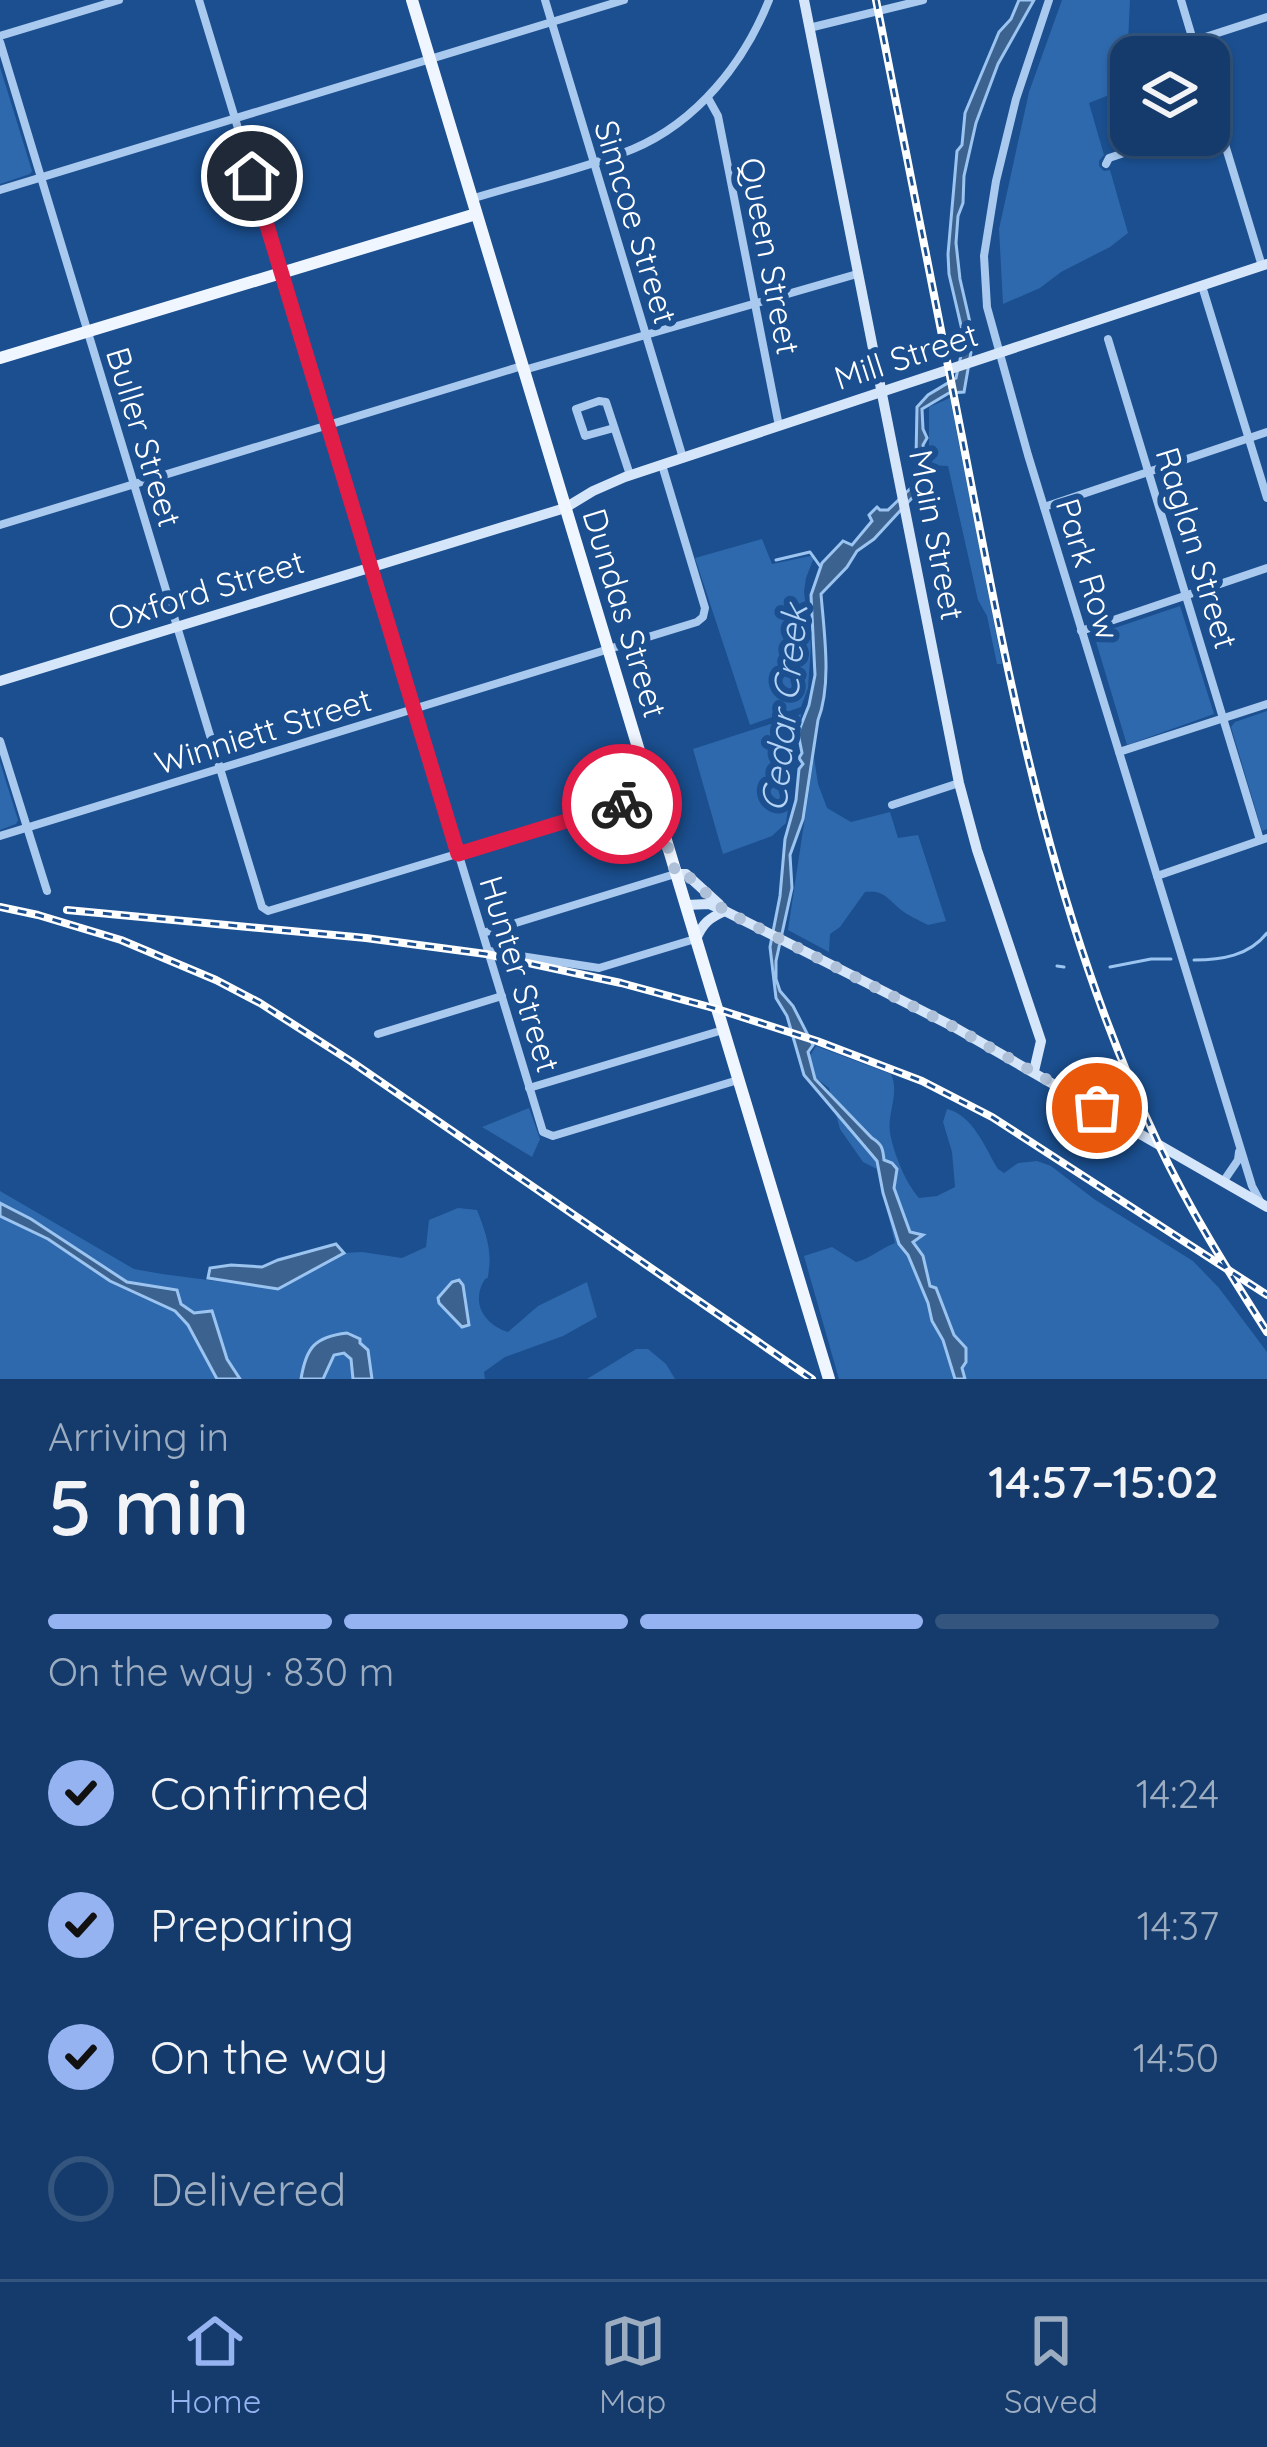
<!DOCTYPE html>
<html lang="en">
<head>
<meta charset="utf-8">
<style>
	body { margin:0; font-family:Quicksand,sans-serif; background:#1d4271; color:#f1f3f6; height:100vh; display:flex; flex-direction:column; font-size:45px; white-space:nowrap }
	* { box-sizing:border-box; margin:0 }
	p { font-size:39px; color:#9dadc1 }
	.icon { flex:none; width:66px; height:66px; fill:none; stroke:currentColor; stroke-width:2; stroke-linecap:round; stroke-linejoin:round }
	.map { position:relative; height:1379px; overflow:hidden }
	.sheet { display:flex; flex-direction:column; background:#143b6b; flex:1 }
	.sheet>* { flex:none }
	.fabs { position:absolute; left:1110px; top:36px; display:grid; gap:24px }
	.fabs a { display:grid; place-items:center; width:120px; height:120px; border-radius:24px; background:#143b6b; box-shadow:0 3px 9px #0004,0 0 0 3px #33557e; font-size:60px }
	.pin { position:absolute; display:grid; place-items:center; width:102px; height:102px; color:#fff; margin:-51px; border:6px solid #fff; border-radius:50%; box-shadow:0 3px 12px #0007 }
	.courier { position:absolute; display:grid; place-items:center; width:120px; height:120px; margin:-60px; border:9px solid #e11d48; border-radius:50%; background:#fff; color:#222; box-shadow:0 3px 15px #0007 }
	.head em { font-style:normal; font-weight:600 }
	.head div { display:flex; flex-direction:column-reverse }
	.head { display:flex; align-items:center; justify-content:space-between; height:204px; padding:0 48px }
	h1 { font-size:78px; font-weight:600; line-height:90px }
	.bar { display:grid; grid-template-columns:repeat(4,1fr); gap:18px 12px; align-content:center; height:144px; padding:0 48px }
	.bar i { height:15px; border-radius:9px; background:#33557e }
	.bar .on { background:#95b2f1 }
	.bar p { grid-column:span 4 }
	ol { padding:0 48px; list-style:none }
	li { display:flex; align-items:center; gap:36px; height:132px }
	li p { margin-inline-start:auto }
	li .icon { padding:12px; border-radius:50%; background:#95b2f1; color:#111; stroke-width:4 }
	li:last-child { color:#9dadc1 }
	li i { width:66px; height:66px; border:6px solid #33557e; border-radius:50% }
	.tabs { display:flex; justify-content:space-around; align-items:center; height:168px; border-top:3px solid #33557e; background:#143b6b; font-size:33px; color:#9dadc1 }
	.tabs a { display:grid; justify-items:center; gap:6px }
	.tabs .on { color:#95b2f1 }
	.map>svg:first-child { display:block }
	.green { fill:#2e69ad }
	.water { fill:#3c6290; stroke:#9cc4f0; stroke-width:3 }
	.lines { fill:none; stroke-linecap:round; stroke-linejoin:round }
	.stream { stroke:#9cc4f0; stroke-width:3 }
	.street { stroke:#a9c9ee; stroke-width:8 }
	.secondary { stroke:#d6e6fa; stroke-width:10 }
	.primary { stroke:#f0f6ff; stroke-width:12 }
	.rail-casing { stroke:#fff; stroke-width:8 }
	.rail { stroke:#1b4f8f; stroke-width:3; stroke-dasharray:9; stroke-linecap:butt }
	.done { stroke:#afc1d8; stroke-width:12; stroke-dasharray:0 21.6 }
	.route { stroke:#e11d48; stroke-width:15 }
	.labels { text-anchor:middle; stroke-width:12; stroke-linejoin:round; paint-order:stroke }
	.street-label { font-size:33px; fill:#fff; stroke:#1b4f8f }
	.water-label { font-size:36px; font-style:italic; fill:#b5d3f5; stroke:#1b4f8f }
</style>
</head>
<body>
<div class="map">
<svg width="1267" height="1379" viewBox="0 0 1267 1379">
	<rect width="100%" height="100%" fill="#1b4f8f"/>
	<g class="green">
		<path d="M1062 0H1130L1128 42 1119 45 1109 95 1089 103 1104 155 1099 161V166L1104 171 1110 170 1128 233 1110 247 1061 272 1040 288 1003 304 999 229 1029 92Z"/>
		<path d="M0 67 32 171 30 174 0 184Z"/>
		<path d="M950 398 1002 664H997L987 616 978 600 948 466 929 465V407Z"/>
		<path d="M762 539 772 564 815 555 806 578 804 592 811 645 808 688 801 707 750 725 695 558Z"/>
		<path d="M1180 606 1214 714 1127 745 1094 635Z"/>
		<path d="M1267 711V829L1262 831 1231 727 1235 722Z"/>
		<path d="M801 714 786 823 772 836 723 854 693 749Z"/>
		<path d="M814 757 818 784 827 808 851 822 890 812 898 838 918 835 946 921 928 925C919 920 908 916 900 909 887 898 884 890 865 892L840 927 830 934 829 952 788 930Z"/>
		<path d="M0 762 18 820 16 824 0 830Z"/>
		<path d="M816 1046 891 1074C900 1093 887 1113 890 1133 894 1154 905 1182 919 1198L937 1196 955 1187 952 1152 943 1122 947 1109C973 1115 985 1148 998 1169L1004 1173 1018 1163 1037 1161 1051 1166 1094 1199 1193 1261 1219 1288 1267 1352V1379H839L804 1256 832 1247 856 1262C870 1259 881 1248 895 1243L877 1169 863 1162 840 1129 829 1088 816 1078 810 1056Z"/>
		<path d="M529 1108 540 1139 532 1157 482 1127Z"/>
		<path d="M0 1191 134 1269 162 1274 277 1289 344 1253 362 1252 402 1258 426 1247 429 1220 458 1208 477 1210C484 1228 492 1249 489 1269 487 1287 488 1270 481 1287 473 1309 489 1326 508 1332L538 1306 587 1282 597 1317 563 1336 505 1357 484 1372 485 1379H372L368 1350 354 1335C317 1336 308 1342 301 1379H240L227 1359 218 1327 194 1314 166 1287H149L127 1282 31 1219 0 1203Z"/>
		<path d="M0 1216 48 1239 110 1281 175 1311 188 1325 217 1379H0Z"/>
		<path d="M636 1349H648L666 1364 675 1379H587Z"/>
		<path d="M344 1352 351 1359 353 1379H323L334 1355Z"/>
	</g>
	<g class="water">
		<path d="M1019 0H1034L998 64 976 123 964 176 963 203 958 216 956 243 960 279 971 327V352L964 392 949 393 922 409 923 429 927 438 923 445 927 466 924 485 874 539 857 551 847 567 821 594C824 632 832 684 818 720L803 819 790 855 792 888 776 961V979L780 991 793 1006 813 1045 808 1052 815 1079 872 1138C882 1144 883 1149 884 1160L892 1163 897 1169 894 1188 910 1232 923 1235 913 1242 923 1256 930 1286 936 1288 954 1335 966 1348V1362L962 1368 965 1379H955L943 1340 932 1321 928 1303 908 1255 899 1244 883 1193 877 1161 804 1075 787 1016 776 998 770 947 780 896 785 839 796 800 799 769 803 764 799 758 802 753 798 733 809 705 815 675 811 595 822 563 843 541 852 545 872 521 869 515 877 507 880 510H888L914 485 920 469 916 458 917 407 928 395 956 378 961 355 962 330 949 274 948 254 957 151 962 145 965 113 999 32 1011 19Z"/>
		<path d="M0 1203 31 1219 127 1282 177 1290 181 1304 194 1313 212 1311 227 1359 240 1379H217L188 1325 175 1311 110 1281 48 1239 0 1216Z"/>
		<path d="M336 1244 344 1253 278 1289 208 1278 210 1268 231 1265 262 1267 278 1260Z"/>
		<path d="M459 1280 463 1285 469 1325 462 1327 439 1303 438 1298 452 1282Z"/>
		<path d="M347 1333 360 1339V1343L368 1350 372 1379H353L351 1359 344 1353 334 1355 323 1379H301C306 1348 314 1337 347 1333Z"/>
	</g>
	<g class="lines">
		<g class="stream">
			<path d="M776 560 810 552 820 566"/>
			<path d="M1194 960C1221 960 1249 956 1267 933"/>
			<path d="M1057 966 1064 967"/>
			<path d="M1110 967 1151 959H1171"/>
		</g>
		<g class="street">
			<path d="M199 0 543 1132 553 1136 738 1080"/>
			<path d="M545 0 683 458"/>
			<path d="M1049 0 1016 99 996 181 984 256 987 307 1028 455 1252 1186 1261 1203"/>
			<path d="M1181 0 1198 57"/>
			<path d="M809 28 923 0"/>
			<path d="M0 36 119 0"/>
			<path d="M1193 41 1267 17"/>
			<path d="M0 42 262 907 268 911 652 795"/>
			<path d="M1209 92 1262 266"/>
			<path d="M708 98 718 116 779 426"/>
			<path d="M1106 164 1109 158 1178 135"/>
			<path d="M0 190 624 0"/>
			<path d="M471 199C523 183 584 169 633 149 697 122 744 63 769 0"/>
			<path d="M1202 286 1267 498"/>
			<path d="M1108 339 1260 840"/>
			<path d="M524 370 857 274"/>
			<path d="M614 428 585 436 576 409 599 401 606 402 630 475"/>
			<path d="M1044 507 1267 432"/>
			<path d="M0 525 522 366"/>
			<path d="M1081 631 1267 568"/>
			<path d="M0 741 47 891"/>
			<path d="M1119 752 1267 704"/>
			<path d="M892 805 959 783"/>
			<path d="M0 836 697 622 703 617 705 608 662 465"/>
			<path d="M1157 876 1267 838"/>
			<path d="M483 933 675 874"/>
			<path d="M489 951 599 968 695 939"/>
			<path d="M378 1034 502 996"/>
			<path d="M529 1088 723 1030"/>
			<path d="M1223 1182 1238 1160 1239 1152"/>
		</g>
		<g class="secondary">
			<path d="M804 0 959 783 977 850 1041 1041 1034 1071"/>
			<path d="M0 681 565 508 593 491 625 477 1267 264"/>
			<path d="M676 874H686L719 904"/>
			<path d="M686 905 709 904 725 911 954 1027 1267 1207"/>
			<path d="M696 939C703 923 709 918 725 911"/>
		</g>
		<g class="primary">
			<path d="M412 0 829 1379"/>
			<path d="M0 358 476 214"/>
		</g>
		<g class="rail-casing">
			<g id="rail">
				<path d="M876 0C904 146 934 291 962 437 1009 680 1051 917 1158 1143 1189 1209 1228 1271 1267 1332"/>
				<path d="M0 907 38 915 121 940 216 980 260 1003 352 1062 812 1379"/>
				<path d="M67 910 366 938 486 954 621 983 717 1009 817 1041 922 1081 992 1117 1267 1295"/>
			</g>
		</g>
		<use href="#rail" class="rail"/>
	</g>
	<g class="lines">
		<path class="done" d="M622 804 652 795 676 874H686L725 911 954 1027 1097 1108"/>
		<path class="route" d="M252 176 458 854 622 804"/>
	</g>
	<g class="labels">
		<g class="street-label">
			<text transform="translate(636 222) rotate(73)" y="12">Simcoe Street</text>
			<text transform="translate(770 256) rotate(79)" y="12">Queen Street</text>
			<text transform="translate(906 356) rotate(-18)" y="12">Mill Street</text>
			<text transform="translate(144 437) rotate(73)" y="12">Buller Street</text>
			<text transform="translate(937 535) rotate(79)" y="12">Main Street</text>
			<text transform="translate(1197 548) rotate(73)" y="12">Raglan Street</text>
			<text transform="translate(1088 569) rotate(73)" y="12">Park Row</text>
			<text transform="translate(206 590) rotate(-17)" y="12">Oxford Street</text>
			<text transform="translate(625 613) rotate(73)" y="12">Dundas Street</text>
			<text transform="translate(263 731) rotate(-17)" y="12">Winniett Street</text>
			<text transform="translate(520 974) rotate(73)" y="12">Hunter Street</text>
		</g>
		<g class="water-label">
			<text transform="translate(784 708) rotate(-84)" y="13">Cedar Creek</text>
		</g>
	</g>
</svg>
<div class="fabs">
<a><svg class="icon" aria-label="layers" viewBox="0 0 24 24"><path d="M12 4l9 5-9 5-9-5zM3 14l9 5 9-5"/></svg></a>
</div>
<div class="pin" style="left:1097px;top:1108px;background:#ea580c"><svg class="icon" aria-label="bag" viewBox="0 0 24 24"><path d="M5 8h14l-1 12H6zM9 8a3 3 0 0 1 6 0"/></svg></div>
<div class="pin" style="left:252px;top:176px;background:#1f2937"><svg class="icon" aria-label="home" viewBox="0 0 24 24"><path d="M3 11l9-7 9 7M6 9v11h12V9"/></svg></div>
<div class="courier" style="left:622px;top:804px"><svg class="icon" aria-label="bike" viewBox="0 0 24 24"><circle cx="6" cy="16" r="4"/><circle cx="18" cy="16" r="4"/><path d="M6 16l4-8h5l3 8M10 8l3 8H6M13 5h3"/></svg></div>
</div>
<section class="sheet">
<div class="head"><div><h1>5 min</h1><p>Arriving in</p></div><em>14:57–15:02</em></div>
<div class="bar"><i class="on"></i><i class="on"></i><i class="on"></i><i></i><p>On the way · 830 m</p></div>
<ol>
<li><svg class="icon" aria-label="check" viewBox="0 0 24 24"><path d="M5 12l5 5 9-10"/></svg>Confirmed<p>14:24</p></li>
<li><svg class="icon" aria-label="check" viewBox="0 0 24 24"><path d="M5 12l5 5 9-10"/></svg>Preparing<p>14:37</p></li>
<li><svg class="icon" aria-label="check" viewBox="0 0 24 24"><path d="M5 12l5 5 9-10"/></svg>On the way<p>14:50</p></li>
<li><i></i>Delivered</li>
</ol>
</section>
<nav class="tabs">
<a class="on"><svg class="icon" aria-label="home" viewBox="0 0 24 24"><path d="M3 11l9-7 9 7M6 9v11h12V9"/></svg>Home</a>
<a><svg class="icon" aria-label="map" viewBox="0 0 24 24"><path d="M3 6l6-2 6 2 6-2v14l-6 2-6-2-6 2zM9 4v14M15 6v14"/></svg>Map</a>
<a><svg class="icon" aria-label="saved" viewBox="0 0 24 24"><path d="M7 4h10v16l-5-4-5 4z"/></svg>Saved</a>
</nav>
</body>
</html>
